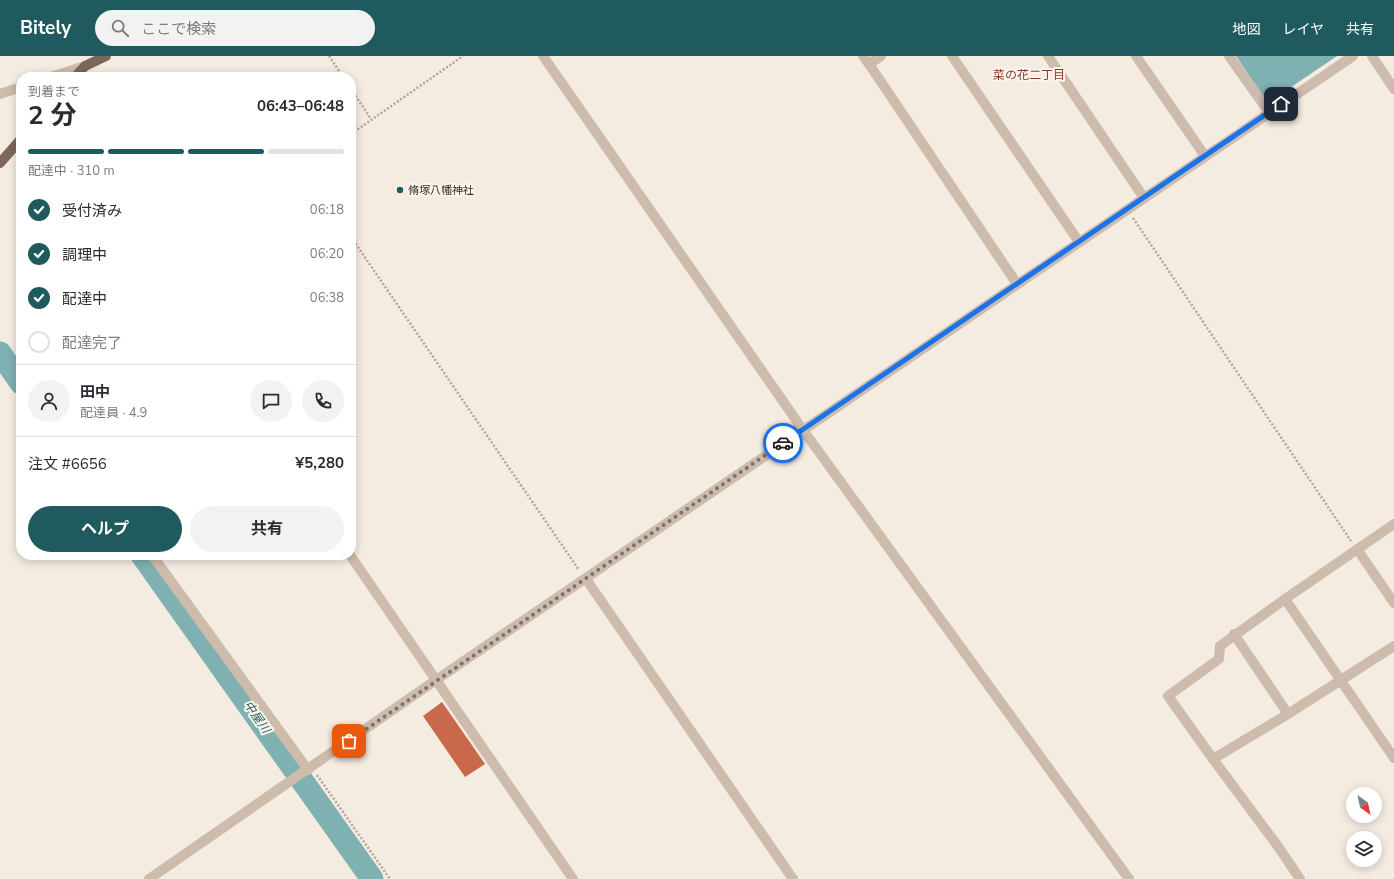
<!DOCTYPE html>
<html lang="ja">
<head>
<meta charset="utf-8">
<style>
	body { margin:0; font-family:"Nunito Sans","Noto Sans JP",sans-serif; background:#f2f2f3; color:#2b2b33; height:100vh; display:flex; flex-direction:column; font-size:15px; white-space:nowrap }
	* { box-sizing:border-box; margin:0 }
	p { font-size:13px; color:#7c7c81 }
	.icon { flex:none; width:22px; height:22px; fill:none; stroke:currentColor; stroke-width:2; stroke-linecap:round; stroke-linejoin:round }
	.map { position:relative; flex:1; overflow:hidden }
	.details { position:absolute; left:16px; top:16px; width:340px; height:488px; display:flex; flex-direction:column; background:#fff; border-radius:16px; box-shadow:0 2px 10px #0003 }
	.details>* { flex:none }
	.needle { width:26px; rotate:147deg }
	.buttons { position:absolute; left:1346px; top:731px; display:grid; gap:8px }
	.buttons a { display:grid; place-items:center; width:36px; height:36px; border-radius:50%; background:#fff; box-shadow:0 2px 10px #0003; font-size:20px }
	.pin { position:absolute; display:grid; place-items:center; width:34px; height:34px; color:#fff; margin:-17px; border-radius:8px; box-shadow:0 2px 6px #0006 }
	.courier { position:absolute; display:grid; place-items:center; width:40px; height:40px; margin:-20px; border:3px solid #1a73e8; border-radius:50%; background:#fff; color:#222; box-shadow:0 1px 5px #0007 }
	.summary em { font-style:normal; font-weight:700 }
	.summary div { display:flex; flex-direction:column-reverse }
	.summary { display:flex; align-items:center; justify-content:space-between; height:68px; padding:0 12px }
	h1 { font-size:26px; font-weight:700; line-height:30px }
	.bar { display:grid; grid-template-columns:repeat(4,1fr); gap:6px 4px; align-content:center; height:48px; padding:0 12px }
	.bar i { height:5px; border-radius:3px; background:#e1e1e2 }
	.bar .current { background:#1f5a5e }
	.bar p { grid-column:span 4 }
	.line { display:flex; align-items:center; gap:10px; padding:0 12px; border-top:1px solid #e1e1e2 }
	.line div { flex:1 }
	.round { display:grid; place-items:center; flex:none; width:42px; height:42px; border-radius:21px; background:#f2f2f3 }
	ol { padding:0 12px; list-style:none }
	li { display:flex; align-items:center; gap:12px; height:44px }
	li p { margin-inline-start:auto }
	li .icon { padding:4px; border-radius:50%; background:#1f5a5e; color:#fff; stroke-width:4 }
	li:last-child { color:#7c7c81 }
	li i { width:22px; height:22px; border:2px solid #e1e1e2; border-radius:50% }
	.primary-button { display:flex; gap:8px; margin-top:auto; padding:8px 12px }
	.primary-button a { flex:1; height:46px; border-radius:24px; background:#1f5a5e; color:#fff; font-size:16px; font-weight:700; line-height:46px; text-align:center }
	.primary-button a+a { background:#f2f2f3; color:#2b2b33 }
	header { display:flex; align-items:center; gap:24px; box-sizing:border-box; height:56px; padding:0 20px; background:#1f5a5e; color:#fff }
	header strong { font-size:19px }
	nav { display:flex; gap:22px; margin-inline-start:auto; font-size:14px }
	.search { width:280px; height:36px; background:#f2f2f3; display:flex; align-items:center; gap:10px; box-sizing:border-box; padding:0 14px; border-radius:22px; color:#7c7c81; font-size:15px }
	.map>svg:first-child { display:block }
	.water { fill:#7fb0b2 }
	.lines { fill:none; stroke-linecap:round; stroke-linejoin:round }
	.river { stroke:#7fb0b2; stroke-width:23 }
	.building { fill:#c8694b }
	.path { stroke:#b9a596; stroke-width:2.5; stroke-dasharray:2 2; stroke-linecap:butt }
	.minor { stroke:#cdbbac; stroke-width:10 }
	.major { stroke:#7d675c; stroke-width:10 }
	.done { stroke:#7c716b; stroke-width:4; stroke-dasharray:0 7.2 }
	.route { stroke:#1a73e8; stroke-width:5 }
	.poi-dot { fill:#1f5a5e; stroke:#fbf5ee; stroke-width:1.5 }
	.labels { text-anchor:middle; stroke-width:4; stroke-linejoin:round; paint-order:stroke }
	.poi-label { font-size:11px; fill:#3b302b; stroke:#fbf5ee; text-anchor:start }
	.neighbourhood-label { font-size:12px; fill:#8c3b22; stroke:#fbf5ee }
	.water-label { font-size:12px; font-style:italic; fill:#1f5a5e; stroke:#fbf5ee }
</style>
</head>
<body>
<header>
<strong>Bitely</strong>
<div class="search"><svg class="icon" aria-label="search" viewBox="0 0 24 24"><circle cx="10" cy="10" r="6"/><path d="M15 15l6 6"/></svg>ここで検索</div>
<nav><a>地図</a><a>レイヤ</a><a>共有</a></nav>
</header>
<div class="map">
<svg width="1394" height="823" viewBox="0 0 1394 823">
	<rect width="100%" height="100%" fill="#f4ebe1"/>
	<path class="water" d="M1236 0H1337L1272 44 1265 43Z"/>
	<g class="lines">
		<g class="river">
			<path d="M0 297 21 327"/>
			<path d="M142 499 372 823"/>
		</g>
	</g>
	<path class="building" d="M442 646 485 708 465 721 423 660Z"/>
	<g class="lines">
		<g class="path">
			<path d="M329 0 343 21"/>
			<path d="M351 33 371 63"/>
			<path d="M351 78 463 0"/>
			<path d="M1133 162 1351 485"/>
			<path d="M351 181 579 514"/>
			<path d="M317 719 390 823"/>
		</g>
		<g class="minor">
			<path d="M543 0 803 374 1129 823"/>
			<path d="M863 0 869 8"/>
			<path d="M881 0 869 8 1017 228"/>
			<path d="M952 0 1079 186"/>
			<path d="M1048 0 1144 142"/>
			<path d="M1136 0 1205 100"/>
			<path d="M1229 0 1269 56"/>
			<path d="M1372 0 1394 33"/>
			<path d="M51 21 85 10"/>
			<path d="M0 38 21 31"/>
			<path d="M1394 468 1285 543 1394 702"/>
			<path d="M1357 493 1394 547"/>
			<path d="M152 499 308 714"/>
			<path d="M350 499 573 823"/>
			<path d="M586 523 793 823"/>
			<path d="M1234 578 1288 658"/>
			<path d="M1213 703 1168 640 1219 603 1220 590 1285 543"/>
			<path d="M149 823 436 624 1353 0"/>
			<path d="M1300 823 1277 789 1213 703 1288 658 1394 590"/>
		</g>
		<g class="major">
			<path d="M75 21 85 10 106 0"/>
			<path d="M0 107 21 83"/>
		</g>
	</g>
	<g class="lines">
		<path class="done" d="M349 685 783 387"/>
		<path class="route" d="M783 387 1281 48"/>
	</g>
	<circle class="poi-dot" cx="400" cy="134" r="4"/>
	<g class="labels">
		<g class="poi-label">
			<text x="408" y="138">脩塚八幡神社</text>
		</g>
		<g class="neighbourhood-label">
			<text x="1029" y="23">菜の花二丁目</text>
		</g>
		<g class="water-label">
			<text transform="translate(257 661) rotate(55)" y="4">中屋川</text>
		</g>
	</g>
</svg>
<div class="buttons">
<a><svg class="needle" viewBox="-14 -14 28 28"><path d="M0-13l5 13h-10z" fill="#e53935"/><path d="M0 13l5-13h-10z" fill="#7c7c81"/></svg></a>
<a><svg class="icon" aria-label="layers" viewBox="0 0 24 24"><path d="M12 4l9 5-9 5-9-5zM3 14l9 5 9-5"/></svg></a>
</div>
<div class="pin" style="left:349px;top:685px;background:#ea580c"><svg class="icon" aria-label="bag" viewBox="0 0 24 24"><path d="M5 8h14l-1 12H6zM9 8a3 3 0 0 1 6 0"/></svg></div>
<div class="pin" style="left:1281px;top:48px;background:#1f2937"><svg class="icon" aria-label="home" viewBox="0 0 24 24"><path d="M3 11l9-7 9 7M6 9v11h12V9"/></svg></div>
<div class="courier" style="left:783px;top:387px"><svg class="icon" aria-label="car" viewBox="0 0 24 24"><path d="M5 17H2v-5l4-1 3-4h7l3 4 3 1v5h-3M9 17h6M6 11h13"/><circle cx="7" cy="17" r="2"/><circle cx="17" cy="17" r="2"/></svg></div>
<section class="details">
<div class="summary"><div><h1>2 分</h1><p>到着まで</p></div><em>06:43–06:48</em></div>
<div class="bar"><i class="current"></i><i class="current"></i><i class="current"></i><i></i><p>配達中 · 310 m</p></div>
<ol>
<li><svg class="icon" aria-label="check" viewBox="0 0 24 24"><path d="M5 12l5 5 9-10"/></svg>受付済み<p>06:18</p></li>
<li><svg class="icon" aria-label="check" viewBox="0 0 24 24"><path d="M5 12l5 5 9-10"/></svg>調理中<p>06:20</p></li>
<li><svg class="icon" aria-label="check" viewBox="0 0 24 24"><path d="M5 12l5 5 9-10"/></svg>配達中<p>06:38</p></li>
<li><i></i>配達完了</li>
</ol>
<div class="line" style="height:72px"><a class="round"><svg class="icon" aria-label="person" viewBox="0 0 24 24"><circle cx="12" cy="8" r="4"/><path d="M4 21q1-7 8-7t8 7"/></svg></a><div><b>田中</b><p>配達員 · 4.9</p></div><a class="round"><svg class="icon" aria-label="chat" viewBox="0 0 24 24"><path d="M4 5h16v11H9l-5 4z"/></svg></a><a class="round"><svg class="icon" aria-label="phone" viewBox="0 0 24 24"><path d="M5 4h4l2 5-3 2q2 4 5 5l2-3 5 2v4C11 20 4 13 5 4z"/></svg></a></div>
<div class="line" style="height:52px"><div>注文 #6656</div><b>¥5,280</b></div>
<div class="primary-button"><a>ヘルプ</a><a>共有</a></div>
</section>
</div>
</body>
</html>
